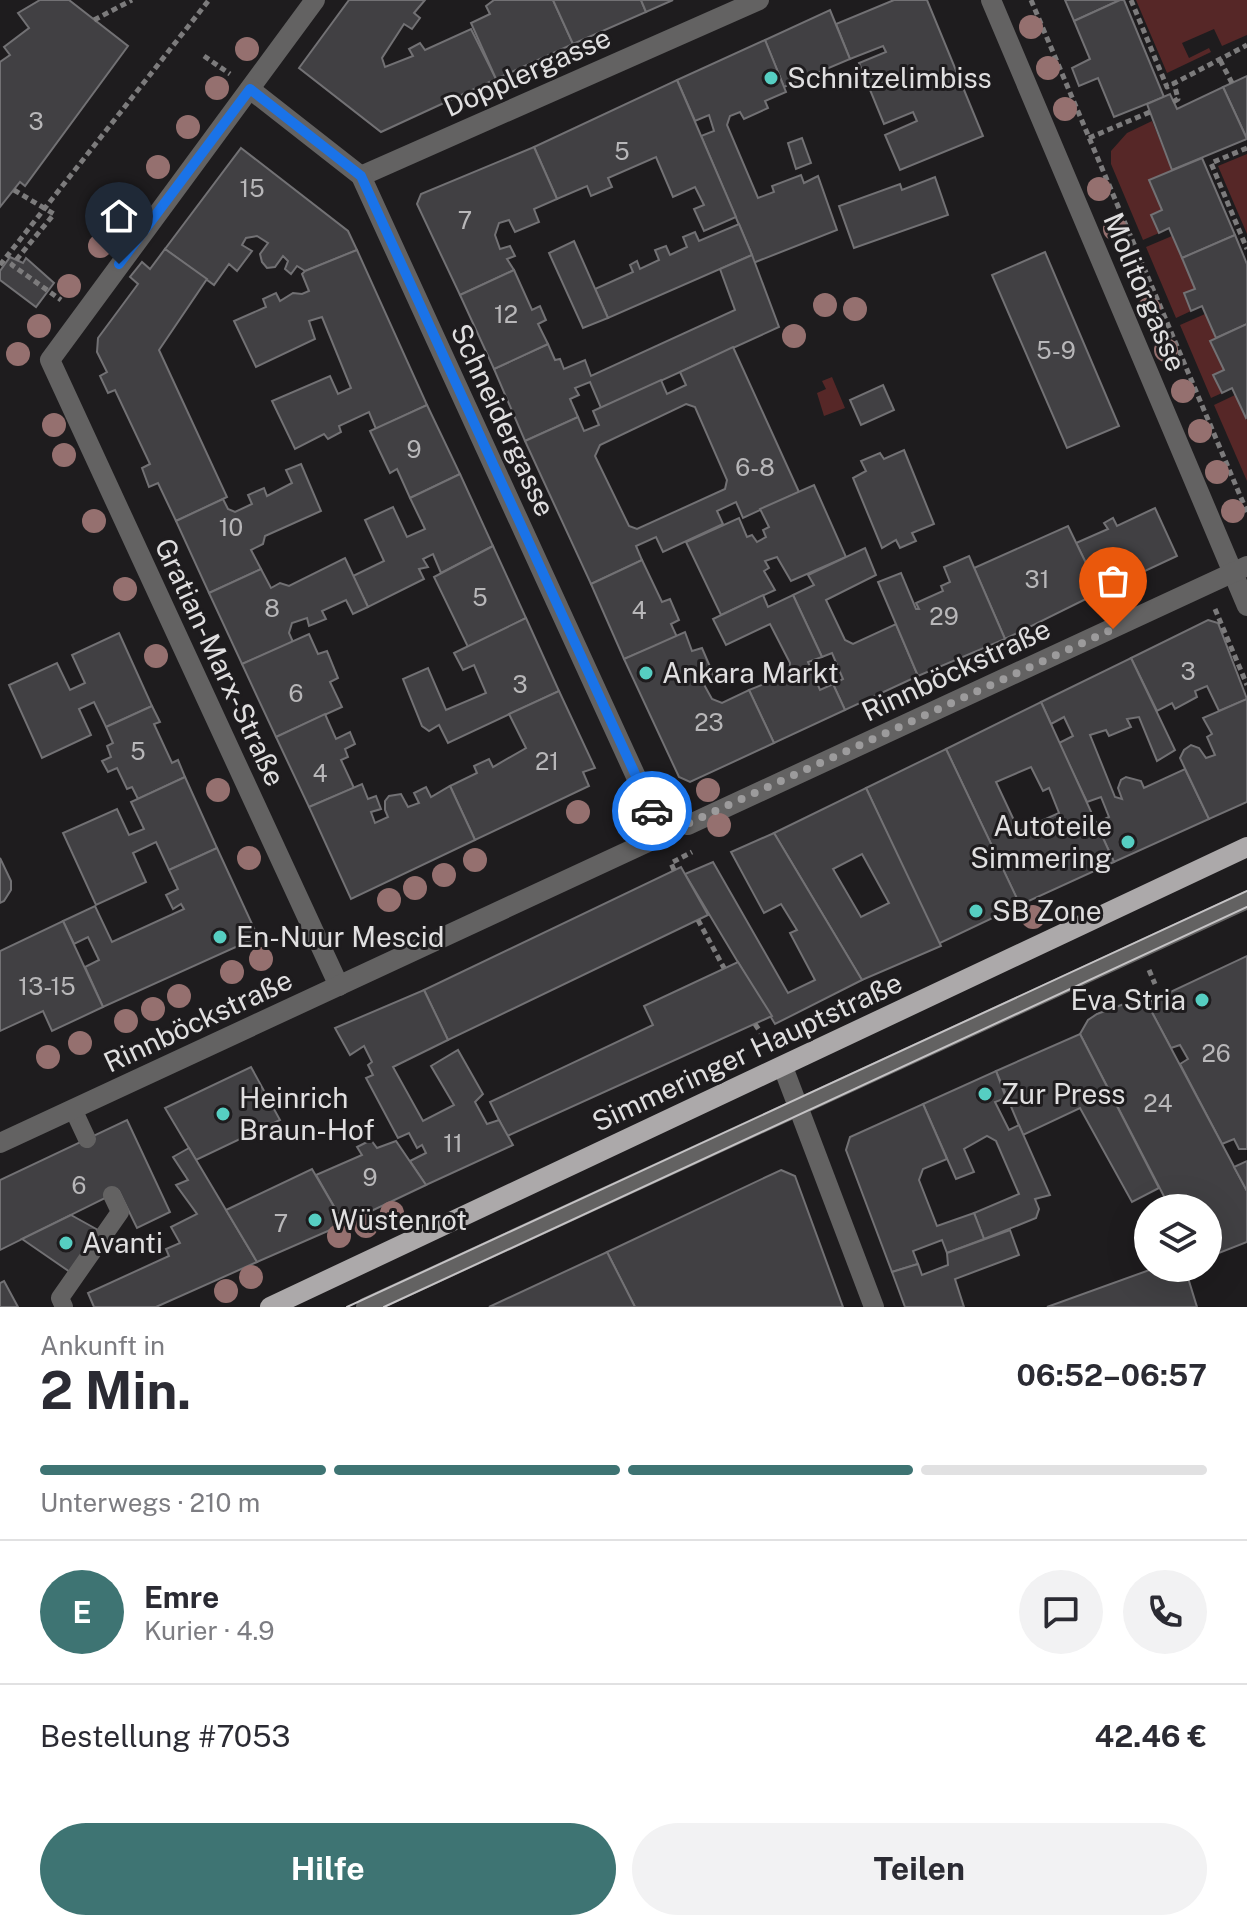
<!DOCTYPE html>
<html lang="de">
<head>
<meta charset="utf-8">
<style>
	body { margin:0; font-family:"Public Sans",sans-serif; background:#f2f2f3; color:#2b2b33; height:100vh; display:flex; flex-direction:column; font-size:30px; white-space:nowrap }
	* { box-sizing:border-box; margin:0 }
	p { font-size:26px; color:#7c7c81 }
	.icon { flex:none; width:44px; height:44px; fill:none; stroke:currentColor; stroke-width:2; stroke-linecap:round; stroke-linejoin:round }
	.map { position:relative; height:1307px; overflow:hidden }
	.drawer { display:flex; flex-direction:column; background:#fff; flex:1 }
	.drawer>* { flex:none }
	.tools { position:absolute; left:1134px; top:1194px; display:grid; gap:16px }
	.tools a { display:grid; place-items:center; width:88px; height:88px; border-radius:50%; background:#fff; box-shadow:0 8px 32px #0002; font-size:40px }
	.pin { position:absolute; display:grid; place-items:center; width:68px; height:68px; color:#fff; margin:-82px -34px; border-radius:50% 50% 50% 0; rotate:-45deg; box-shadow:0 0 8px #0007 }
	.pin .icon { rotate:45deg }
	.courier { position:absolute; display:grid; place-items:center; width:80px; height:80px; margin:-40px; border:6px solid #1a73e8; border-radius:50%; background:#fff; color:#222; box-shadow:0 2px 10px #0007 }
	.headline em { font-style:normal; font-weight:700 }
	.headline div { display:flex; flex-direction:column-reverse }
	.headline { display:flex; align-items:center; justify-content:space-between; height:136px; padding:0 40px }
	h1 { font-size:52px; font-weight:700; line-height:60px }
	.bar { display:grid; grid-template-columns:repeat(4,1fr); gap:12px 8px; align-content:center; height:96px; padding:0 40px }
	.bar i { height:10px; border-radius:6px; background:#e1e1e2 }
	.bar .selected { background:#3e7473 }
	.bar p { grid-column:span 4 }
	.line { display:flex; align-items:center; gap:20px; padding:0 40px; border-top:2px solid #e1e1e2 }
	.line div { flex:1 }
	.round { display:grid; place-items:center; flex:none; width:84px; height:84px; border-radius:42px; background:#f2f2f3 }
	.cta { display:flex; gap:16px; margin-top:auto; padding:16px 40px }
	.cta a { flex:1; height:92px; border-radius:48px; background:#3e7473; color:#fff; font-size:32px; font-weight:700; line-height:92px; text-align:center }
	.cta a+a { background:#f2f2f3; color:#2b2b33 }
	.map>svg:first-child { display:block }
	.green { fill:#562727 }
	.building { fill:#414043; stroke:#727174; stroke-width:2; fill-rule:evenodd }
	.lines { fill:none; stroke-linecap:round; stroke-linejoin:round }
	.path { stroke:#7c7b7c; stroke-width:5; stroke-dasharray:6 4; stroke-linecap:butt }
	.service { stroke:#636262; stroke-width:18 }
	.minor { stroke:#636262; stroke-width:20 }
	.primary { stroke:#aca9aa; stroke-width:20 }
	.tram { stroke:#c5c3c5; stroke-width:2 }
	.tree { fill:#95706f }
	.done { stroke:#9c9b9c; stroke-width:8; stroke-dasharray:0 14.4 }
	.route { stroke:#1a73e8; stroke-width:10 }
	.poi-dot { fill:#56cec2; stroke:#1e1c1e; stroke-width:3 }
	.labels { text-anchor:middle; stroke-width:6; stroke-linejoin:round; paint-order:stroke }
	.number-label { font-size:24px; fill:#b8b7b9 }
	.street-label { font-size:28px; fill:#e0dfe0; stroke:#1e1c1e }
	.poi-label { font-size:28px; fill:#e0dfe0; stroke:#1e1c1e; text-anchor:start }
</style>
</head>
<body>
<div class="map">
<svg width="1247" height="1307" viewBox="0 0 1247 1307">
	<rect width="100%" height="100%" fill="#1e1c1e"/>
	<g class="green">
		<path d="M1136 0H1247V35L1222 46 1214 29 1182 43 1189 58 1209 48 1211 52 1167 73Z"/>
		<path d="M1152 121 1172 170 1149 180 1162 210 1151 215 1159 233 1143 240 1111 164V151L1127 133Z"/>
		<path d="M1247 154V234L1218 166Z"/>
		<path d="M1172 236 1195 289 1184 294 1191 311 1176 318 1146 247Z"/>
		<path d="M1205 314 1216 338 1210 342 1224 370 1213 375 1222 393 1211 398 1180 325Z"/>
		<path d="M832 377 845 408 824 416 817 393 826 389 822 381Z"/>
		<path d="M1235 395 1247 420V481L1214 405Z"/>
	</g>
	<g class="building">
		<path d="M40 0H69L128 46 25 186 20 182 0 207V62L10 55 4 47 29 28 18 13Z"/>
		<path d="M349 0H425L414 13 420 18 412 29 404 24 382 58 385 67 413 56 409 49 420 43 425 50 471 29 496 79 381 132 299 68Z"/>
		<path d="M494 0H553L573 44 496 79 471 23 490 14 486 6Z"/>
		<path d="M553 0H641L646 12 573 44Z"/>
		<path d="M641 0H673L646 12Z"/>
		<path d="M894 0H927L983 136 900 170 885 135 917 121 913 112 884 124 859 63 886 52 883 46 850 59 836 24Z"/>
		<path d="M1065 0H1120L1074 21Z"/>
		<path d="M1120 0H1124L1164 97 1114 117 1098 78 1079 86 1072 68 1090 59 1074 21Z"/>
		<path d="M830 10 850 59 784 87 765 40Z"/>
		<path d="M765 40 786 92 765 101 768 108 744 119 740 112 730 116 727 125 758 198 774 192 772 186 801 175 804 183 818 176 837 230 753 263 752 255 701 136 714 131 709 115 695 121 677 80Z"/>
		<path d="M1247 76V139L1223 87Z"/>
		<path d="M677 80 736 217 704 231 694 209 704 205 695 187 673 197 656 157 608 178 612 187 591 196 587 186 557 199 534 147Z"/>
		<path d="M1223 87 1247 139 1172 170 1147 104 1170 94 1177 109Z"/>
		<path d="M802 138 811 163 796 169 788 143Z"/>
		<path d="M534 147 557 199 534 209 539 222 515 232 509 220 499 223 495 235 500 249 510 246 515 256 507 259 514 270 460 295 417 204 421 194Z"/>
		<path d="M241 148 348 231 357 250 305 271 297 266 291 274 285 269 288 261 283 256 275 267 267 268 262 262 260 254 268 243 257 236 246 238 242 245 252 251 237 271 229 264 214 285 165 249Z"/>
		<path d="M1202 158 1235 235 1182 258 1169 228 1159 233 1151 215 1162 210 1149 180Z"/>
		<path d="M935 177 948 215 854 248 839 206 900 184 902 190Z"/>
		<path d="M739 224 752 255 608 318 595 289 633 272 630 265 637 261 640 269 659 260 655 250 666 246 670 255 687 247 683 237 695 232 699 241Z"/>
		<path d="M1235 235 1247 264V324L1216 338 1202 306 1191 311 1184 293 1195 289 1182 258Z"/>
		<path d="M574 241 608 318 583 328 549 253Z"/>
		<path d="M165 249 207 279 159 350 227 497 176 521 158 483 149 487 142 468 150 464 115 390 108 393 100 376 107 372 97 352 98 338 138 284 130 277 142 262 150 269Z"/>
		<path d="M357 250 427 405 376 429 369 412 339 426 341 432 328 439 324 434 295 449 272 401 330 376 338 394 351 388 322 317 309 321 315 339 256 367 234 321 266 307 263 299 276 293 280 301 293 293 302 294 309 291 302 274 305 271Z"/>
		<path d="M1045 252 1119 426 1067 448 992 275Z"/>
		<path d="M752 255 779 327 601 408 590 382 575 388 579 395 570 399 578 417 525 441 494 369 548 344 555 360 560 359 564 369 585 360 591 376 735 310 720 269Z"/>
		<path d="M10 257 23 263 26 258 54 283 36 307 0 280V271Z"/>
		<path d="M514 270 532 310 540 306 546 320 538 324 548 344 494 369 460 295Z"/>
		<path d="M1247 324V417L1246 418 1232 388 1222 393 1213 375 1224 370 1210 341Z"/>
		<path d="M733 347 799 492 743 518 736 502 717 511 723 524 663 552 656 537 636 546 642 560 591 584 525 441 578 417 584 431 599 425 593 411 661 380 667 394 686 385 680 372ZM686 404 695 407 727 480 725 489 637 529 629 526 595 456 600 445Z"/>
		<path d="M883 385 894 410 861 425 850 400Z"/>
		<path d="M427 405 460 474 410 498 397 469 390 473 370 431Z"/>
		<path d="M904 450 934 524 912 533 916 541 900 548 896 540 882 548 853 478 866 471 861 461 880 453 884 459Z"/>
		<path d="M301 464 321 511 265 536 263 544 251 550 261 569 209 593 176 521 223 499 228 509 235 512 252 504 248 495 264 488 267 496 292 483 286 470Z"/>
		<path d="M460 474 493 546 441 573 433 554 423 559 428 567 419 569 424 579 368 607 353 576 384 561 365 520 393 507 407 537 425 529 410 498Z"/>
		<path d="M814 485 846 557 791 581 777 557 765 561 769 568 764 571 775 590 721 615 686 542 739 518 747 537 752 535 757 542 766 537 763 530 769 527 760 509Z"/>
		<path d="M1155 508 1177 556 1100 592 1076 543 1108 529 1104 523 1113 518 1117 526Z"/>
		<path d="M1068 526 1100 592 1005 639 974 568Z"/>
		<path d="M493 546 526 618 468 647 434 577Z"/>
		<path d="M865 548 876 575 826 600 845 640 853 644 896 624 918 676 845 710 833 684 843 679 832 653 822 657 793 595 814 585 808 575Z"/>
		<path d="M969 556 1005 639 918 676 878 582 901 573 916 609H919L916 603 943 591 941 586 950 582 944 567Z"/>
		<path d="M345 558 368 607 353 614 346 600 322 611 326 619 309 626 307 618 292 623 289 633 293 642 242 664 209 593 261 569 271 588 280 583 289 586Z"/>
		<path d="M642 560 662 602 670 599 679 620 671 624 677 637 624 659 591 584Z"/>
		<path d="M763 595 768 607 793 595 822 657 808 662 820 690 833 684 845 710 774 743 749 690 789 674 790 663 770 624 726 645 713 619Z"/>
		<path d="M526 618 559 691 448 743 439 725 429 731 422 726 403 679 428 668 446 710 486 693 474 665 463 670 454 653Z"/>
		<path d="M1208 620 1218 623 1247 699 1219 711 1207 686 1195 691 1197 697 1175 709 1172 703 1157 711 1131 658Z"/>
		<path d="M685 632 692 651 702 648 714 676 702 681 712 699 722 703 749 690 774 743 690 782 679 777 624 659Z"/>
		<path d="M119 633 152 706 106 727 94 702 79 709 91 735 42 758 9 685 57 663 70 690 85 683 72 655Z"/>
		<path d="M309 634 318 654 327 651 338 678 330 682 342 707 276 737 242 664Z"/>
		<path d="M1131 658 1175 750 1157 761 1139 717 1127 719 1131 727 1109 736 1106 730 1090 735 1115 797 1122 799 1118 788 1121 780 1126 777 1141 781 1144 788 1185 769 1209 819 1114 862 1096 823 1109 817 1101 797 1087 802 1059 743 1073 736 1064 717 1051 724 1041 702Z"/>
		<path d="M559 691 595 768 583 772 589 786 475 840 450 786 477 773 474 766 489 759 493 767 526 748 509 714Z"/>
		<path d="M1247 699V802L1209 819 1180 758 1184 750 1191 745 1199 748 1206 758 1215 755 1207 737 1212 734 1203 718Z"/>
		<path d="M1041 702 1114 862 1020 905 946 749ZM1031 767 1043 791 1049 788 1059 813 1019 831 996 782Z"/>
		<path d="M152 706 160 722 154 724 172 763 178 760 185 777 138 799 132 787 127 789 117 768 108 772 102 761 111 757 107 746 113 743 106 727Z"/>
		<path d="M325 714 336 739 350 732 355 744 345 749 348 757 341 760 354 788 309 807 276 737Z"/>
		<path d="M946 749 1020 905 938 944 866 788Z"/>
		<path d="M185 777 217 848 169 870 156 842 133 853 146 882 96 905 63 833 117 809 129 835 144 829 131 802Z"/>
		<path d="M362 784 368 799 376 796 381 809 371 812 375 823 388 817 385 810V801L389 796 401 794 408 807 419 803 414 793 426 787 431 797 450 786 475 840 351 899 309 807Z"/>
		<path d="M866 788 941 946 862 980 774 833ZM862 854 889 903 861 917 833 869Z"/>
		<path d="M774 833 862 980 775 1024 685 874 713 862 788 993 815 980 790 933 797 930 781 904 764 913 731 852Z"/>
		<path d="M217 848 258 937 103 1007 85 967 99 960 88 937 74 944 63 921 95 906 112 942 184 909 181 904 173 909 166 895 178 889 169 870Z"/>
		<path d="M0 858 11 881V890L4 901 0 903Z"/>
		<path d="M681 867 708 915 448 1040 424 990Z"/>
		<path d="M63 921 103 1007 52 1031 43 1011 0 1031V951Z"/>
		<path d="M1247 956V1149H1239L1234 1139 1222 1144 1180 1064 1188 1059 1180 1045 1171 1048 1147 1003Z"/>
		<path d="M738 962 772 1016 507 1136 490 1102 653 1025 644 1006Z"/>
		<path d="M424 990 448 1040 393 1067 423 1121 454 1105 431 1066 458 1050 483 1094 475 1102 487 1124 499 1120 513 1145 426 1185 410 1161 426 1153 422 1145 417 1148 409 1133 398 1138 366 1078 373 1075 368 1065 372 1062 364 1046 350 1055 335 1028Z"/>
		<path d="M1140 1001 1147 1003 1247 1191V1242L1219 1253 1208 1248V1208H1170L1080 1034 1088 1020 1097 1014 1124 1004Z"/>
		<path d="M1080 1034 1159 1188 1132 1202 1080 1108 1023 1135 996 1071Z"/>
		<path d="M251 1067 280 1120 196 1160 165 1108Z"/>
		<path d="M996 1071 1006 1098 995 1102 1009 1130 1019 1125 1050 1195 1035 1199 1039 1209 1036 1218 984 1239 974 1213 1019 1194 996 1141 987 1136 964 1149 974 1172 956 1179 923 1104Z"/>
		<path d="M923 1104 947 1159 923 1169 919 1180 937 1226 974 1213 984 1239 947 1253 942 1240 913 1251 918 1264 892 1272 846 1150 850 1137Z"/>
		<path d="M127 1120 170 1212 137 1228 119 1191 0 1250V1180Z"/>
		<path d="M371 1140 377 1148 396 1141 426 1185 344 1224 316 1175 362 1155 357 1147Z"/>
		<path d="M189 1148 257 1262 156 1307H94L88 1293 169 1256 166 1249 180 1243 171 1227 197 1214 176 1185 188 1180 173 1157Z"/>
		<path d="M1247 1161V1191L1234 1167Z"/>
		<path d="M312 1169 344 1224 257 1262 226 1210Z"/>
		<path d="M781 1170 795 1176 843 1307H635L607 1252Z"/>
		<path d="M71 1215 98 1230 70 1272 22 1239Z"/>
		<path d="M1010 1230 1019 1255 955 1279 964 1307H905L892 1272 918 1264 922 1275 948 1265 947 1253Z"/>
		<path d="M607 1252 635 1307H489Z"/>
		<path d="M1155 1268H1185L1197 1307H1047Z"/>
		<path d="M4 1281 18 1307H0V1283Z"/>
	</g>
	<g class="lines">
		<g class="path">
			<path d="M1031 0 1247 512"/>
			<path d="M1131 0 1167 87 1247 45"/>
			<path d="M94 20 132 0"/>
			<path d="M204 56 230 74"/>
			<path d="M1220 60 1232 83"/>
			<path d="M1173 102 1178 99 1174 83"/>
			<path d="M1089 138 1150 112"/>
			<path d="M1247 148 1211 163 1247 249"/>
			<path d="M14 190 54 214 12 265 61 300"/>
			<path d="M0 265 209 0"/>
			<path d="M1215 609 1247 685"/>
			<path d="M674 870 671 863 692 852"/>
			<path d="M698 920 724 968"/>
			<path d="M1149 970 1155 984"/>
			<path d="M755 1024 761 1033"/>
		</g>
		<g class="service">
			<path d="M73 1109 87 1139"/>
			<path d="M64 1307 60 1298 120 1212 112 1195"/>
			<path d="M365 1307 1247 900"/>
		</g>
		<g class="minor">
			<path d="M315 0 50 360 339 986"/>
			<path d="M991 0 1247 606"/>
			<path d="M361 176 759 0"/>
			<path d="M688 825 1247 566"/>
			<path d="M783 1067 874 1307"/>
			<path d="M0 1143 661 836 654 816 361 176 250 89"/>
		</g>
		<path class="primary" d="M270 1307 1247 847"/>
		<g class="tram">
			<path d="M347 1307 1247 891"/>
			<path d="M384 1307 1247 907"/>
		</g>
	</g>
	<g class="tree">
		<circle cx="1031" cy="27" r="12"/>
		<circle cx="247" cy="49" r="12"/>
		<circle cx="1048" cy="68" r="12"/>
		<circle cx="217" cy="88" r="12"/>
		<circle cx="1065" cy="109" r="12"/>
		<circle cx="188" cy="127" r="12"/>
		<circle cx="158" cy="167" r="12"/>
		<circle cx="1099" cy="189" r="12"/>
		<circle cx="129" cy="206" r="12"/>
		<circle cx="1115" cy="229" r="12"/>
		<circle cx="100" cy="246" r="12"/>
		<circle cx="69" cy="286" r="12"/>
		<circle cx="825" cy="305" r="12"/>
		<circle cx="855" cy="309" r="12"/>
		<circle cx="1149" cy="309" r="12"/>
		<circle cx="39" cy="326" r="12"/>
		<circle cx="794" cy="336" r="12"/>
		<circle cx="1166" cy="350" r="12"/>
		<circle cx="18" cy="354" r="12"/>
		<circle cx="1183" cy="391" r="12"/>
		<circle cx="54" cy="425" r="12"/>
		<circle cx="1200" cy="431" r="12"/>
		<circle cx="64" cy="455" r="12"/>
		<circle cx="1217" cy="472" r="12"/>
		<circle cx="1233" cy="511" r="12"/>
		<circle cx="94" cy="521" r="12"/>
		<circle cx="125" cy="589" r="12"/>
		<circle cx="156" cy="656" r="12"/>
		<circle cx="218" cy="790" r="12"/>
		<circle cx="708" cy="790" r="12"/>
		<circle cx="578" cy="812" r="12"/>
		<circle cx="719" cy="825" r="12"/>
		<circle cx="249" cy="858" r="12"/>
		<circle cx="475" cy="860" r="12"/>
		<circle cx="444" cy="875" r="12"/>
		<circle cx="415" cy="888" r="12"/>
		<circle cx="389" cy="900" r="12"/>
		<circle cx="1033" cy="917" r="12"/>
		<circle cx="261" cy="959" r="12"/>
		<circle cx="232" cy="972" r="12"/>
		<circle cx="179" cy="996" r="12"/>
		<circle cx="153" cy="1009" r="12"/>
		<circle cx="126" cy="1021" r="12"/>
		<circle cx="80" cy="1043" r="12"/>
		<circle cx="48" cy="1057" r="12"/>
		<circle cx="392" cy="1213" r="12"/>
		<circle cx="366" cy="1226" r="12"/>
		<circle cx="339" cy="1236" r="12"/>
		<circle cx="251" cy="1277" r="12"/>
		<circle cx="226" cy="1291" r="12"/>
	</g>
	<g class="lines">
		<path class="done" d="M652 811 661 836 1113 629"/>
		<path class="route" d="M119 264 250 89 361 176 652 811"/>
	</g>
	<g class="poi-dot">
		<circle cx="771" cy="78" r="8"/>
		<circle cx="646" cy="673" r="8"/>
		<circle cx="1128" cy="842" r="8"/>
		<circle cx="976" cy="911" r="8"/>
		<circle cx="220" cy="937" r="8"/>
		<circle cx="1202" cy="1000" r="8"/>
		<circle cx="985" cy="1094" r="8"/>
		<circle cx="223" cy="1114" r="8"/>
		<circle cx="315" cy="1220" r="8"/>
		<circle cx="66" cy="1243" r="8"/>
	</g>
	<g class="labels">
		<g class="number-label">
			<text x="36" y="130">3</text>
			<text x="622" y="160">5</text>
			<text x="252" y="197">15</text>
			<text x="465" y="229">7</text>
			<text x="506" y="323">12</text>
			<text x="1056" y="359">5-9</text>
			<text x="414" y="458">9</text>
			<text x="755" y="476">6-8</text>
			<text x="231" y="536">10</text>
			<text x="1037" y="588">31</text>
			<text x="480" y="606">5</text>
			<text x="272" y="617">8</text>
			<text x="639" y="619">4</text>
			<text x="944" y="625">29</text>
			<text x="1188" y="680">3</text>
			<text x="520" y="693">3</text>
			<text x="296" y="702">6</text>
			<text x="709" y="731">23</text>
			<text x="138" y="760">5</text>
			<text x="547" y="770">21</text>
			<text x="320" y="782">4</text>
			<text x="47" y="995">13-15</text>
			<text x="1216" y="1062">26</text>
			<text x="1158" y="1112">24</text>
			<text x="453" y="1152">11</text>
			<text x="370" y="1186">9</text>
			<text x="79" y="1194">6</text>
			<text x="281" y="1232">7</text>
		</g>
		<g class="street-label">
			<text transform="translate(527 72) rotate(-24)" y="10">Dopplergasse</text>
			<text transform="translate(1145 292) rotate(67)" y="10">Molitorgasse</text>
			<text transform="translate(503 420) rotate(65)" y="10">Schneidergasse</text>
			<text transform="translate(220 662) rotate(65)" y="10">Gratian-Marx-Straße</text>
			<text transform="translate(956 670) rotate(-25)" y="10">Rinnböckstraße</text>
			<text transform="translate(198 1021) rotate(-25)" y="10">Rinnböckstraße</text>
			<text transform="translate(747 1052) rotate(-25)" y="10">Simmeringer Hauptstraße</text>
		</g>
		<g class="poi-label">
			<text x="787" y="88">Schnitzelimbiss</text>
			<text x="662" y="683">Ankara Markt</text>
			<text x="1112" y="836" text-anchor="end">Autoteile<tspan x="1112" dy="32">Simmering</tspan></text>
			<text x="992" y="921">SB Zone</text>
			<text x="236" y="947">En-Nuur Mescid</text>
			<text x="1186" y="1010" text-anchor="end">Eva Stria</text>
			<text x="1001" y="1104">Zur Press</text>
			<text x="239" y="1108">Heinrich<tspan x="239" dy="32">Braun-Hof</tspan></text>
			<text x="331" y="1230">Wüstenrot</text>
			<text x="82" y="1253">Avanti</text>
		</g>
	</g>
</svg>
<div class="tools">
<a><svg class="icon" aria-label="layers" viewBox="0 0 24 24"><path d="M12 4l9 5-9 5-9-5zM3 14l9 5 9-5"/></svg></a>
</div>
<div class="pin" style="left:1113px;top:629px;background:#ea580c"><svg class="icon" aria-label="bag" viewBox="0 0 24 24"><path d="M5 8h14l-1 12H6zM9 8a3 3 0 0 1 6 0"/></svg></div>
<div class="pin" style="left:119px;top:264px;background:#1f2937"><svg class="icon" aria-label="home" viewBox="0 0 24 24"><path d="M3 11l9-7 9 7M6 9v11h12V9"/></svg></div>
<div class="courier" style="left:652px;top:811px"><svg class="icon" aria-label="car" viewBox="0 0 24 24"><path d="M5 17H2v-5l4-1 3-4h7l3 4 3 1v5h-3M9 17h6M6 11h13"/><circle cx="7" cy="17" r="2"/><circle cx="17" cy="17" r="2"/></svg></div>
</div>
<section class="drawer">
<div class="headline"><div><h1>2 Min.</h1><p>Ankunft in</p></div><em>06:52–06:57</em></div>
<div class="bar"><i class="selected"></i><i class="selected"></i><i class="selected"></i><i></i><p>Unterwegs · 210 m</p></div>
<div class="line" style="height:144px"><b class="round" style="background:#3e7473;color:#fff">E</b><div><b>Emre</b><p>Kurier · 4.9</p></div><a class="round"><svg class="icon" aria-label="chat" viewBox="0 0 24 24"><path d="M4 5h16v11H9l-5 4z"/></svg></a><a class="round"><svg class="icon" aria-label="phone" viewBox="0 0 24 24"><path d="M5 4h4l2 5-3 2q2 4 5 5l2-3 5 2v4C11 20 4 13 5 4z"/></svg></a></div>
<div class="line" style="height:104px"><div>Bestellung #7053</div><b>42.46 €</b></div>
<div class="cta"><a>Hilfe</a><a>Teilen</a></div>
</section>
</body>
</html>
